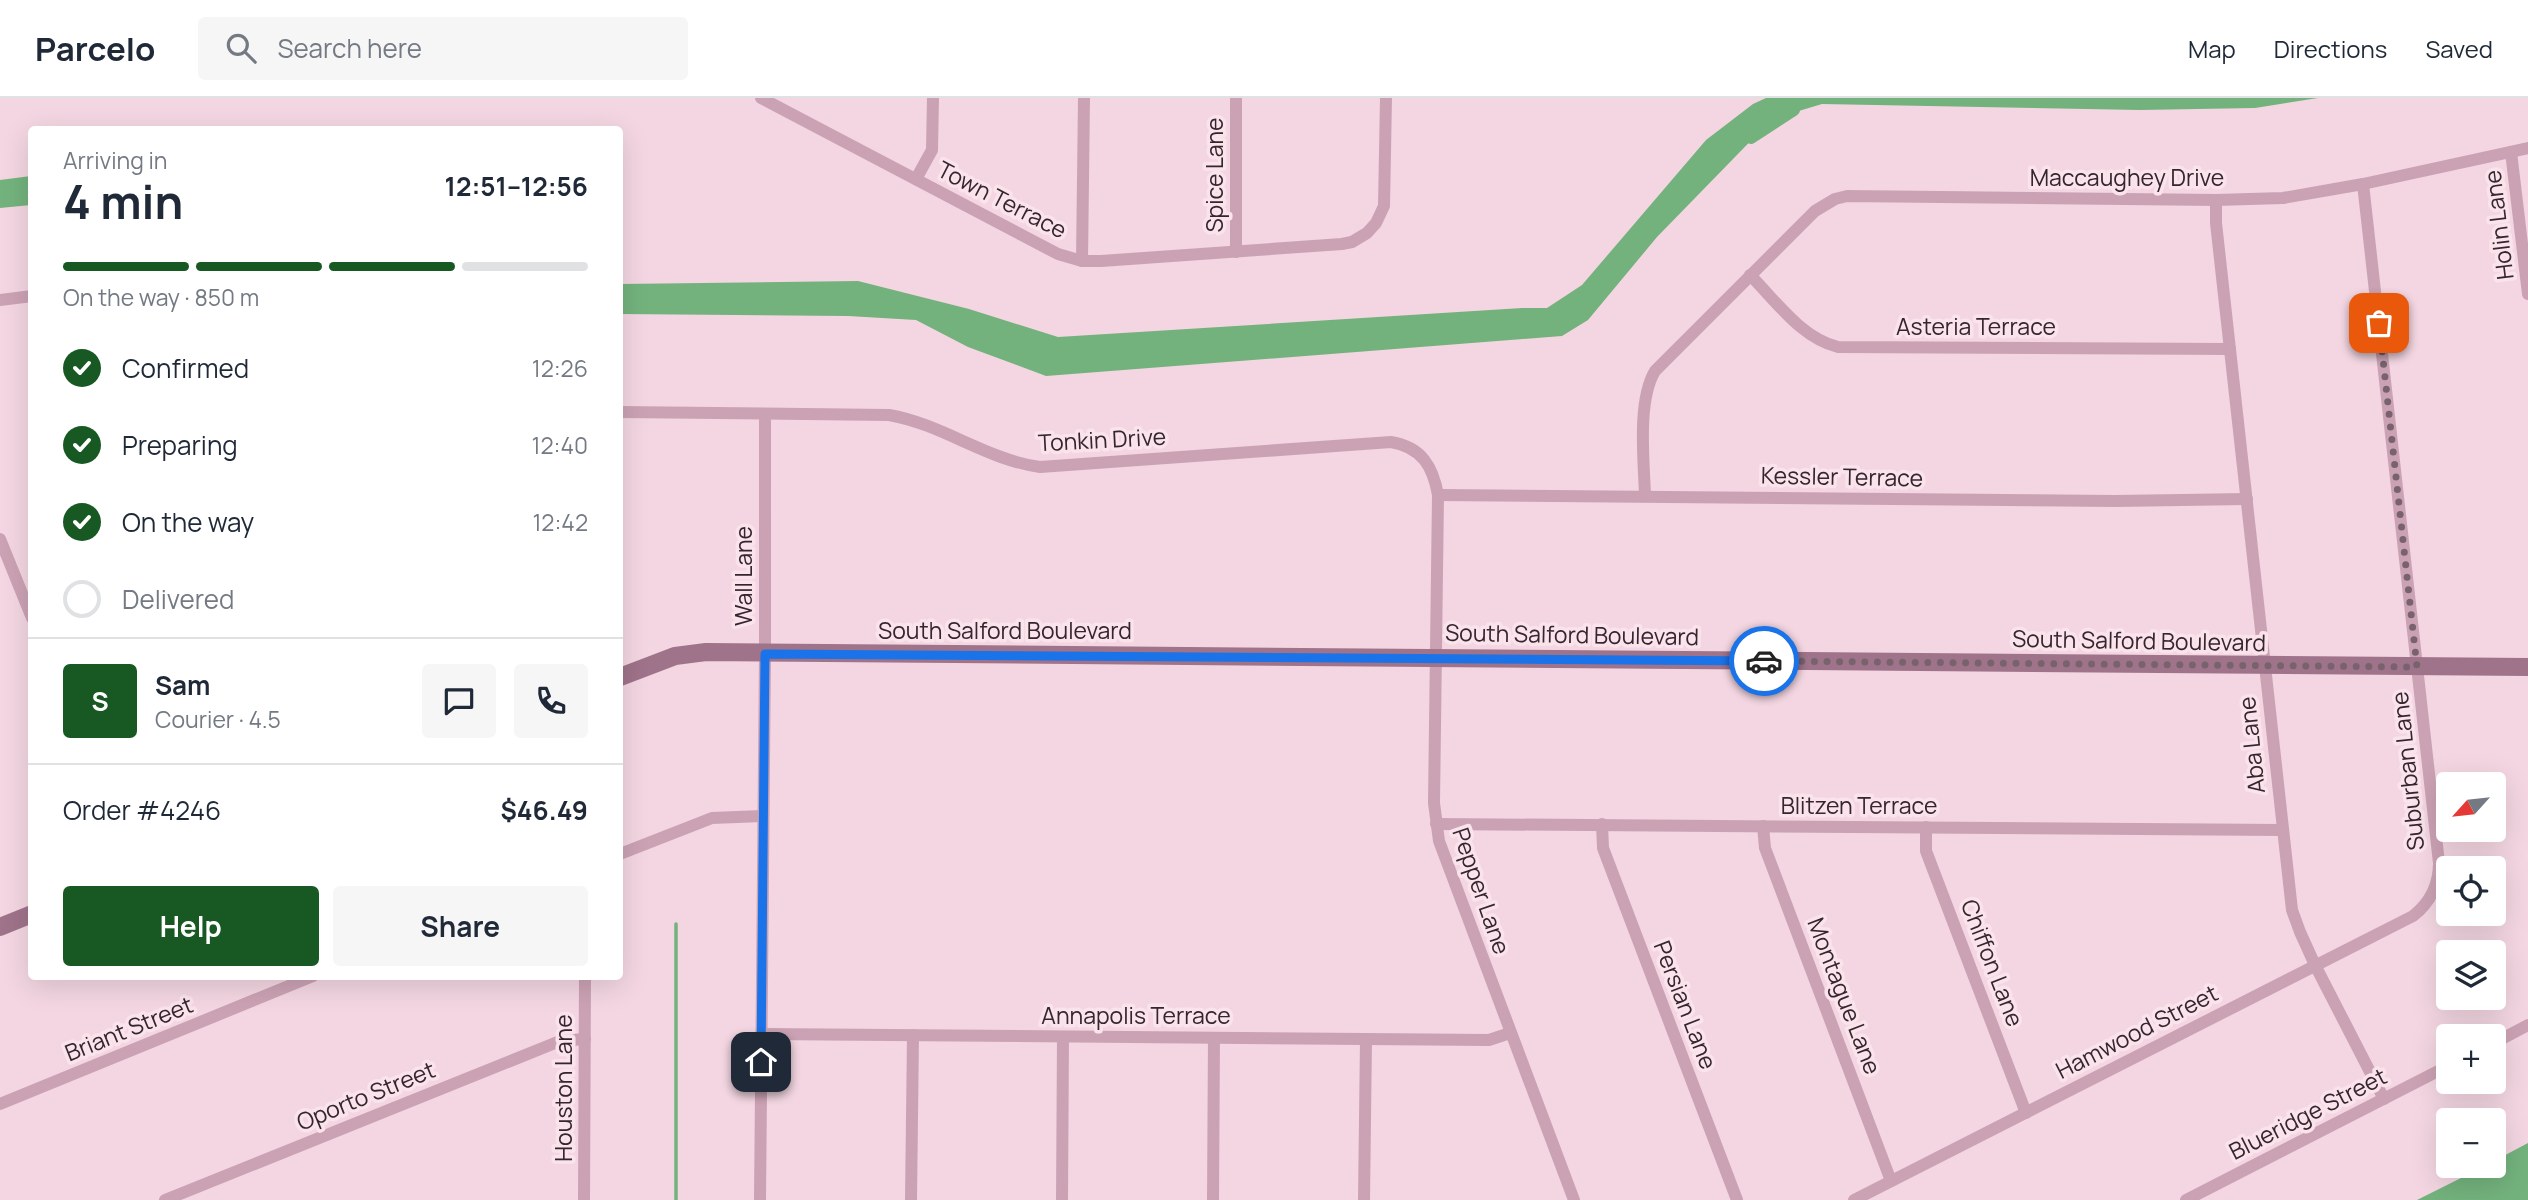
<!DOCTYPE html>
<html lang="en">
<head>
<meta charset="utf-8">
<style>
	body { margin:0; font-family:Manrope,sans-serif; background:#f6f6f7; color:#1f2937; height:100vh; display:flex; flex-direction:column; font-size:26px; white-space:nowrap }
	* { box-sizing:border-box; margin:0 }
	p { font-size:23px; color:#747a83 }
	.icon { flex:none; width:38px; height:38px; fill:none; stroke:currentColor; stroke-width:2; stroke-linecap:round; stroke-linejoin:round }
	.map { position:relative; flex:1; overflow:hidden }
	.drawer { position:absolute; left:28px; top:28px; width:595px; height:854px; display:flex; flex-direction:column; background:#fff; border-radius:7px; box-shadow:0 7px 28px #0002 }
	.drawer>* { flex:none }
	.needle { width:46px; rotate:243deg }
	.buttons { position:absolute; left:2436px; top:674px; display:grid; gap:14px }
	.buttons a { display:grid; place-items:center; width:70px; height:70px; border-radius:7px; background:#fff; box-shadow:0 7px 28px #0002; font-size:35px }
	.pin { position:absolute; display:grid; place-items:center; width:60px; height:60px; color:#fff; margin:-30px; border-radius:14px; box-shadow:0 4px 10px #0006 }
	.courier { position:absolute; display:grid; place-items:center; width:70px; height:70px; margin:-35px; border:5px solid #1a73e8; border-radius:50%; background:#fff; color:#222; box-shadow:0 2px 9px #0007 }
	.headline em { font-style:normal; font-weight:700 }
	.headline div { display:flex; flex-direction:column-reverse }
	.headline { display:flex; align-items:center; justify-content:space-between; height:119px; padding:0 35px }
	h1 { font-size:46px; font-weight:700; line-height:52px }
	.bar { display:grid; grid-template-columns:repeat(4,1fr); gap:10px 7px; align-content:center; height:84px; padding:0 35px }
	.bar i { height:9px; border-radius:5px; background:#e0e1e3 }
	.bar .selected { background:#185923 }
	.bar p { grid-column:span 4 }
	.line { display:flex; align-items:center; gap:18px; padding:0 35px; border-top:2px solid #e0e1e3 }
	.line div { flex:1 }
	.round { display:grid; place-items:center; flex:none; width:74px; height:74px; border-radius:7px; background:#f6f6f7 }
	ol { padding:0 35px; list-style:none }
	li { display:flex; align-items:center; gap:21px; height:77px }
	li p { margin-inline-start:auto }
	li .icon { padding:7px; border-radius:50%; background:#185923; color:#fff; stroke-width:4 }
	li:last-child { color:#747a83 }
	li i { width:38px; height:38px; border:4px solid #e0e1e3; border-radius:50% }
	.action { display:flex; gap:14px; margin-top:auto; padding:14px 35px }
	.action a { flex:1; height:80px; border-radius:7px; background:#185923; color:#fff; font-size:28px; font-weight:700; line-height:80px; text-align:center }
	.action a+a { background:#f6f6f7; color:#1f2937 }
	header { display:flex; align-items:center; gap:42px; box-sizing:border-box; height:98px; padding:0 35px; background:#fff; border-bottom:2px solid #e0e1e3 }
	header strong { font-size:33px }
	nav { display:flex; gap:38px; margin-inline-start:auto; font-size:24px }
	.search { width:490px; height:63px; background:#f6f6f7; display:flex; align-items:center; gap:18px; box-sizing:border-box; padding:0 24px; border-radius:7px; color:#747a83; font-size:26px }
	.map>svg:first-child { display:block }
	.water { fill:#73b27d }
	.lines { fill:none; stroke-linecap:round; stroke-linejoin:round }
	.stream { stroke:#73b27d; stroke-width:3.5 }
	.canal { stroke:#73b27d; stroke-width:12 }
	.street { stroke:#cba2b4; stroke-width:12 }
	.secondary { stroke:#9f738a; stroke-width:18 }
	.done { stroke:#78636d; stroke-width:7; stroke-dasharray:0 12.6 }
	.route { stroke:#1a73e8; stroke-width:9 }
	.labels { text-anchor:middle; stroke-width:7; stroke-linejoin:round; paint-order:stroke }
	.street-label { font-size:23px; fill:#35252e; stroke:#fae3eb }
</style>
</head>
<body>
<header>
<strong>Parcelo</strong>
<div class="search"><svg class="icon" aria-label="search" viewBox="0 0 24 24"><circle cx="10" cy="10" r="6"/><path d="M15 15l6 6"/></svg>Search here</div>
<nav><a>Map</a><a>Directions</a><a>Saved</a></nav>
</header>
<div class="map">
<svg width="2528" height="1102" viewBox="0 0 2528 1102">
	<rect width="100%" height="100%" fill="#f3d6e1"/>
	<g class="water">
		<path d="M1766 0H2318L2255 10 2140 12 1822 6 1772 21 1657 139 1588 222 1562 238 1046 278 968 249 916 222 848 218 620 216V186L858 183 969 211 1058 239 1522 210H1547L1582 187 1706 42 1753 6Z"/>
		<path d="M31 78V107L0 110V82Z"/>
		<path d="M2528 1045V1102H2417L2485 1068H2494V1063Z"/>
	</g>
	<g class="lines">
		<path class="stream" d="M676 1102V826"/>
		<path class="canal" d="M1751 40 1794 12"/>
		<g class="street">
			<path d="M761 0 1058 156 1082 163H1101L1342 146 1352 144 1367 135 1376 125 1384 108 1386 0"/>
			<path d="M1236 0V154"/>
			<path d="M2511 54 2528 196"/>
			<path d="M916 81 932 52 933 0"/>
			<path d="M2216 102V125L2292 812 2300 834 2315 867 2384 1001"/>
			<path d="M1082 163 1084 0"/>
			<path d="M1750 177C1776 203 1801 240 1838 249L2230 251"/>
			<path d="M0 202 32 198"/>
			<path d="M620 314 889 317C942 326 987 362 1040 369L1391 344C1422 349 1433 369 1438 397L1434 705 1439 743 1574 1102"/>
			<path d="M1438 397 2115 403 2247 401"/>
			<path d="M1645 398C1644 363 1637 303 1655 273L1815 113 1835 101 1847 98 2216 102 2283 100 2363 86 2528 50"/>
			<path d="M0 441 32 520"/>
			<path d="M1436 726 2282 732"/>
			<path d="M1602 726 1603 750 1737 1102"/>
			<path d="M1763 728 1765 750 1891 1083"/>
			<path d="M1926 729V753L2026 1015"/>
			<path d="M620 756 712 720 762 718"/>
			<path d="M761 936 1489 942 1510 935"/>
			<path d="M2494 945 2528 927"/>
			<path d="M0 1006 313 878"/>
			<path d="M165 1102 560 943 585 941"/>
			<path d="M584 1102 585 878"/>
			<path d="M760 1102 765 556V316"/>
			<path d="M911 1102 913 937"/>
			<path d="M1062 1102 1063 939"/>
			<path d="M1213 1102 1214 940"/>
			<path d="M1364 1102 1366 941"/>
			<path d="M1854 1102 2413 818C2431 804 2439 787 2439 765L2363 86"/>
			<path d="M2186 1102 2448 968"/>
		</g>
		<g class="secondary">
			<path d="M620 579 675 558 706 554 2528 569"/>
			<path d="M0 829 32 816"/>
		</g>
	</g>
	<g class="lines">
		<path class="done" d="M1764 563 2417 569 2379 225"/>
		<path class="route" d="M761 964 765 556 1764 563"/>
	</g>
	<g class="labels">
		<g class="street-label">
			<text transform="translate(1215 77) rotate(-90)" y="8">Spice Lane</text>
			<text x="2127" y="88">Maccaughey Drive</text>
			<text transform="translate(1002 102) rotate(27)" y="8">Town Terrace</text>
			<text transform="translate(2499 127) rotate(-97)" y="8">Holin Lane</text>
			<text x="1976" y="237">Asteria Terrace</text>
			<text transform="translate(1102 342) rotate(-3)" y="8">Tonkin Drive</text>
			<text transform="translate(1842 379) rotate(1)" y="8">Kessler Terrace</text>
			<text transform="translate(744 478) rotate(-90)" y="8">Wall Lane</text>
			<text x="1005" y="541">South Salford Boulevard</text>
			<text transform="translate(1572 537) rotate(1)" y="8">South Salford Boulevard</text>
			<text transform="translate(2139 543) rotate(1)" y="8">South Salford Boulevard</text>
			<text transform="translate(2252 647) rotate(-96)" y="8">Aba Lane</text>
			<text transform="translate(2408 673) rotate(-96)" y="8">Suburban Lane</text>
			<text x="1859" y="716">Blitzen Terrace</text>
			<text transform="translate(1481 793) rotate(71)" y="8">Pepper Lane</text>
			<text transform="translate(1992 865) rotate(69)" y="8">Chiffon Lane</text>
			<text transform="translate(1844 898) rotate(69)" y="8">Montague Lane</text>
			<text transform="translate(1685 907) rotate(69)" y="8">Persian Lane</text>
			<text x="1136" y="926">Annapolis Terrace</text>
			<text transform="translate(129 931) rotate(-22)" y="8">Briant Street</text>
			<text transform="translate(2137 934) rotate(-27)" y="8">Hamwood Street</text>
			<text transform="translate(564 990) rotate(-90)" y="8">Houston Lane</text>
			<text transform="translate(366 998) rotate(-22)" y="8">Oporto Street</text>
			<text transform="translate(2308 1016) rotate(-27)" y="8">Blueridge Street</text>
		</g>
	</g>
</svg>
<div class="buttons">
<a><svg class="needle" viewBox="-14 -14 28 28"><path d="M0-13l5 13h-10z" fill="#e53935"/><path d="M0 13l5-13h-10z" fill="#747a83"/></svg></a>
<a><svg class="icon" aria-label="locate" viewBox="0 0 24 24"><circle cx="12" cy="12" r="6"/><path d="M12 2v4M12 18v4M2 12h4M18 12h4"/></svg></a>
<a><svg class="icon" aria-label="layers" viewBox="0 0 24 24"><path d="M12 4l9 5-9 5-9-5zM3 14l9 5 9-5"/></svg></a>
<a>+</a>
<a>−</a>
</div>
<div class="pin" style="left:2379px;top:225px;background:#ea580c"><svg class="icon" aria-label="bag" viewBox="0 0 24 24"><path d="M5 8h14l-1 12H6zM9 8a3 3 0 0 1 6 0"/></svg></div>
<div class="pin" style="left:761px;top:964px;background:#1f2937"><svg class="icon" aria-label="home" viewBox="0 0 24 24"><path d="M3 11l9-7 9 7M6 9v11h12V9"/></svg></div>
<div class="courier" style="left:1764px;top:563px"><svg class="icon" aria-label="car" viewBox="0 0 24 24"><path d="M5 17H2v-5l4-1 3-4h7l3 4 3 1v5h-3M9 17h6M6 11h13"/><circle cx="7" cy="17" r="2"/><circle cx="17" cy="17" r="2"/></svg></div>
<section class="drawer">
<div class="headline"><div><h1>4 min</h1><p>Arriving in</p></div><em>12:51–12:56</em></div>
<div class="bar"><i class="selected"></i><i class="selected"></i><i class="selected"></i><i></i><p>On the way · 850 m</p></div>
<ol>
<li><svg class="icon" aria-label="check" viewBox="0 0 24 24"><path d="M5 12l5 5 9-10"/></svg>Confirmed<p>12:26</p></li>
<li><svg class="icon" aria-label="check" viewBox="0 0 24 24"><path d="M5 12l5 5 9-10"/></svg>Preparing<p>12:40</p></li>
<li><svg class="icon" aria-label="check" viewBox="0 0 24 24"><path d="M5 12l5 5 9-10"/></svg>On the way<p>12:42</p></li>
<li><i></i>Delivered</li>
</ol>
<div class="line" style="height:126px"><b class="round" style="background:#185923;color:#fff">S</b><div><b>Sam</b><p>Courier · 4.5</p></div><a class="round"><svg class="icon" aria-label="chat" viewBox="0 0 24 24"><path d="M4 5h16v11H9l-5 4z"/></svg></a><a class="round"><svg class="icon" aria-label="phone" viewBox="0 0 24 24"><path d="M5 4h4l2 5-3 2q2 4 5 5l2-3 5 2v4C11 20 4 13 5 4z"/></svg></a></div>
<div class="line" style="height:91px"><div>Order #4246</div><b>$46.49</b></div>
<div class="action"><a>Help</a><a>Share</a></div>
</section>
</div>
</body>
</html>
